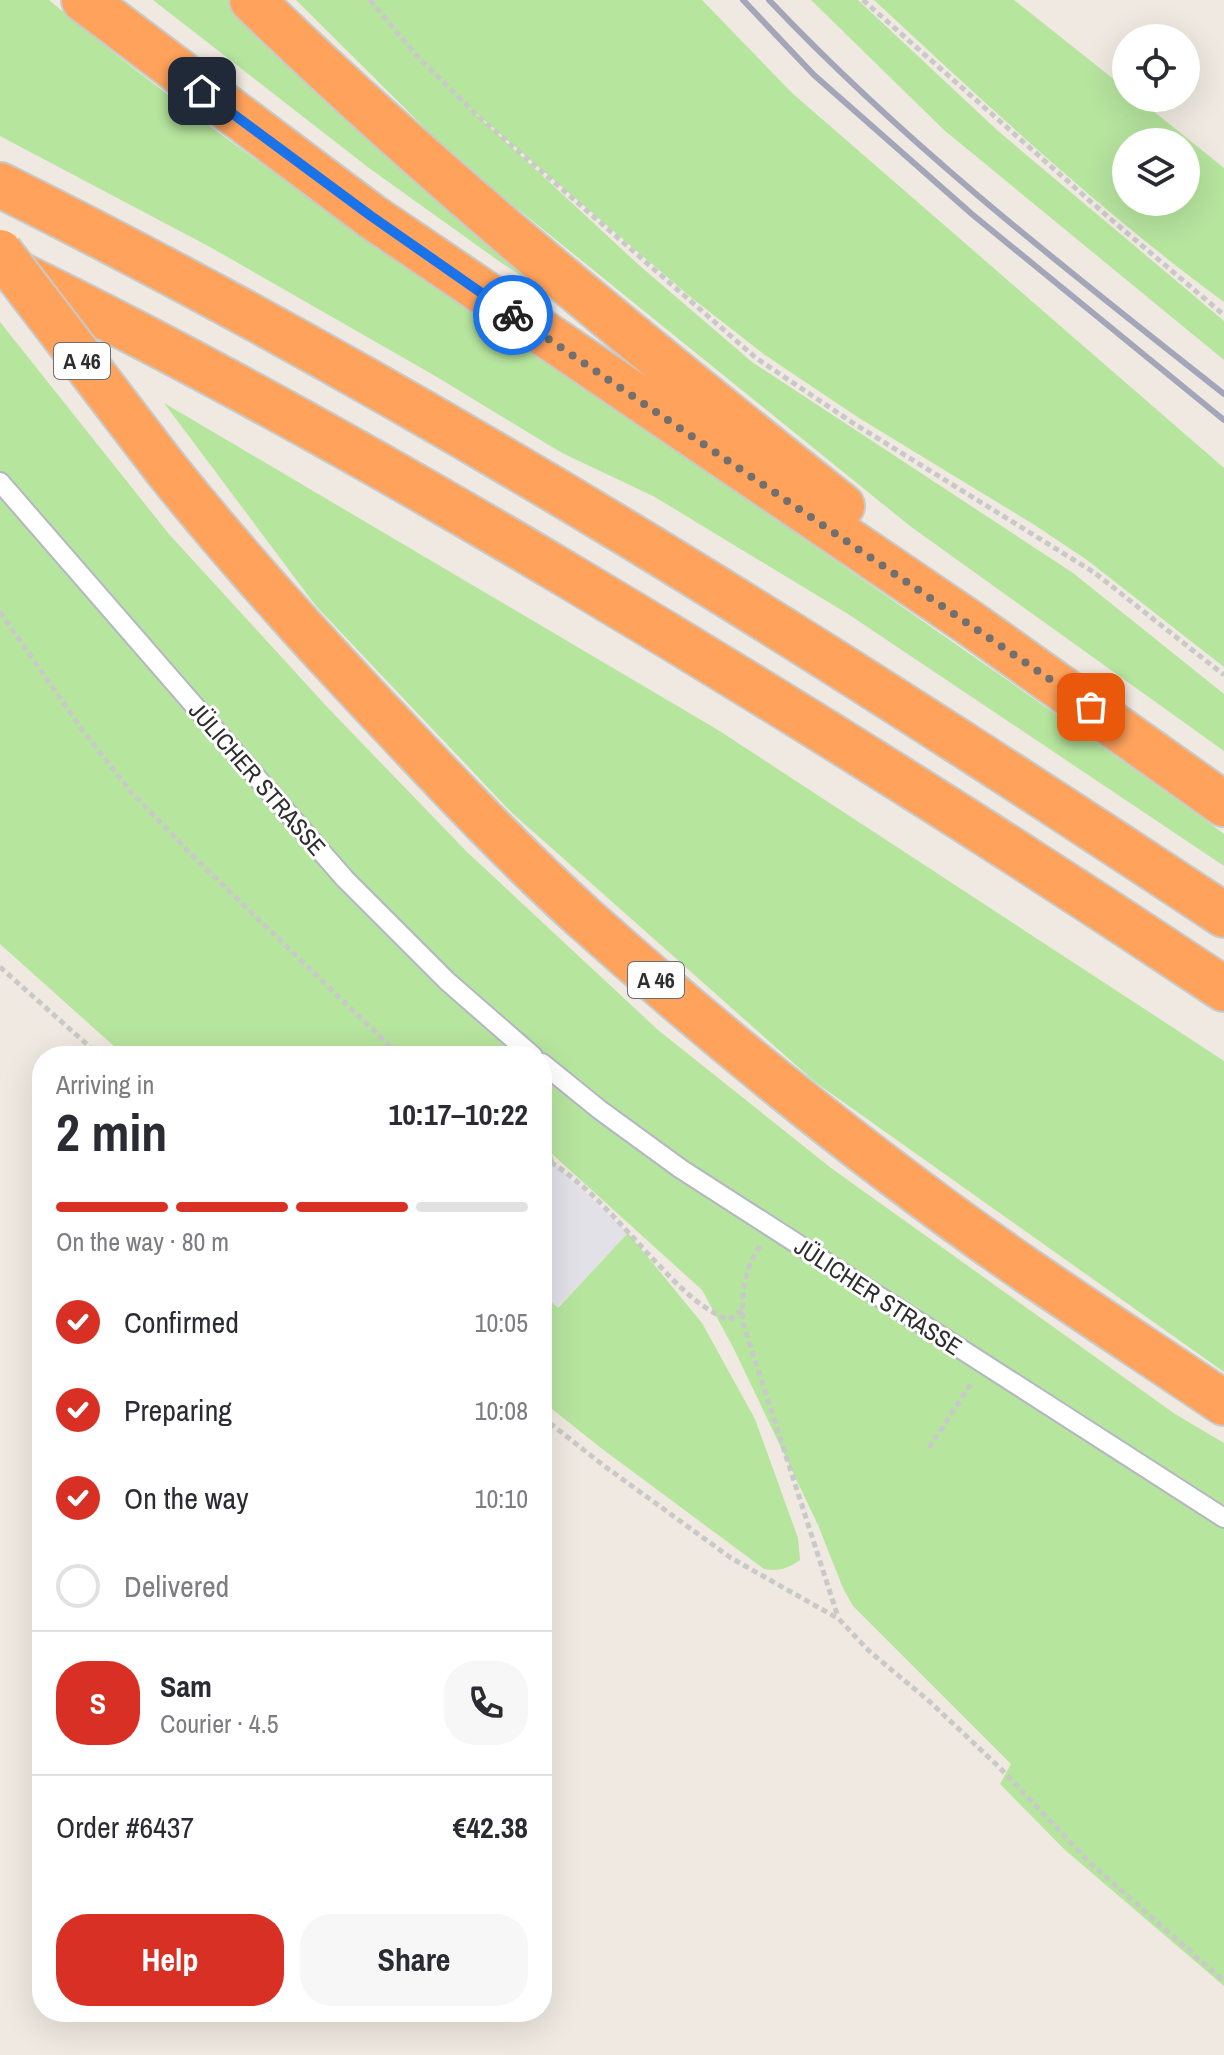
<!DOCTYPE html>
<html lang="en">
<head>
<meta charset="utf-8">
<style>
	body { margin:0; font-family:"Archivo Narrow",sans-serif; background:#f7f7f7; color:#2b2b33; height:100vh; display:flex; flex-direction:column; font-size:30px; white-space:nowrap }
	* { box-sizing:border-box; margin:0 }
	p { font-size:26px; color:#7c7c81 }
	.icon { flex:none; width:44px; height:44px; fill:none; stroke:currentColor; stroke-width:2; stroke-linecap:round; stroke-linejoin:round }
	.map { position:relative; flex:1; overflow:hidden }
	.panel { position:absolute; left:32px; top:1046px; width:520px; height:976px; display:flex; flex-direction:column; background:#fff; border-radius:32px; box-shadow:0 8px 32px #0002 }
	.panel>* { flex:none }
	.tools { position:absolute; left:1112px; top:24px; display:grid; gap:16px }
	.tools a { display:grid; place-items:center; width:88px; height:88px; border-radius:50%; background:#fff; box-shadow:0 8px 32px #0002; font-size:40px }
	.pin { position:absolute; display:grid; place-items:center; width:68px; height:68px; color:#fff; margin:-34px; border-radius:16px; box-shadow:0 4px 12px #0006 }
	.courier { position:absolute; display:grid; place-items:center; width:80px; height:80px; margin:-40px; border:6px solid #1a73e8; border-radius:50%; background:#fff; color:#222; box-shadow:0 2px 10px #0007 }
	.head em { font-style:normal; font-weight:700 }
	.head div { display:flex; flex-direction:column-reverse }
	.head { display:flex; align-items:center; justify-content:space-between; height:136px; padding:0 24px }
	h1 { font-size:52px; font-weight:700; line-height:60px }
	.bar { display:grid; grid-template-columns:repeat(4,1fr); gap:12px 8px; align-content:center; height:96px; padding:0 24px }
	.bar i { height:10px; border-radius:6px; background:#e1e1e2 }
	.bar .on { background:#d93025 }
	.bar p { grid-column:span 4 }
	.line { display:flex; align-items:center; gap:20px; padding:0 24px; border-top:2px solid #e1e1e2 }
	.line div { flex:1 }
	.round { display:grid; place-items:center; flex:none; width:84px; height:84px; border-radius:32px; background:#f7f7f7 }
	ol { padding:0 24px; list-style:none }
	li { display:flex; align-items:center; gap:24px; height:88px }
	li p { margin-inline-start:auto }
	li .icon { padding:8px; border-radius:50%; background:#d93025; color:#fff; stroke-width:4 }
	li:last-child { color:#7c7c81 }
	li i { width:44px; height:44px; border:4px solid #e1e1e2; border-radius:50% }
	.button { display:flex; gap:16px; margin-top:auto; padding:16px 24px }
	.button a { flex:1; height:92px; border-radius:32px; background:#d93025; color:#fff; font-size:32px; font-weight:700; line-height:92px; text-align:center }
	.button a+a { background:#f7f7f7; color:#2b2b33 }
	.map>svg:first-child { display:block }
	.industrial { fill:#e3e1e8 }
	.green { fill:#b6e59e; fill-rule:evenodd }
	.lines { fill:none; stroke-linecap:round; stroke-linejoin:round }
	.lane-casing { stroke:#b4b7c1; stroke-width:22 }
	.highway-casing { stroke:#c9c9c9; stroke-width:48 }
	.path { stroke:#c9c9c9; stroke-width:5; stroke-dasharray:6 4; stroke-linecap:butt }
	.lane { stroke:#fff; stroke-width:18 }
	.highway { stroke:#ffa35c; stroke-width:44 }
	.rail { stroke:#a3a6b8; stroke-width:6 }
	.highway-bridge-casing { stroke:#c9c9c9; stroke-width:48; stroke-linecap:butt }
	.highway-bridge { stroke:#ffa35c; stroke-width:44 }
	.done { stroke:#726f6d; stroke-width:8; stroke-dasharray:0 14.4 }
	.route { stroke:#1a73e8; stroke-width:10 }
	.labels { text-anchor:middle; stroke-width:6; stroke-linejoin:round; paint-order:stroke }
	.shield { fill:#fff; stroke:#6d6d6d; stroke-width:2 }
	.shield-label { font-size:22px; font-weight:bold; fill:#2e2e2e }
	.street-label { font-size:24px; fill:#2e2e2e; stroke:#fff }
</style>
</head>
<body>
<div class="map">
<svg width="1224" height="2055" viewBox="0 0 1224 2055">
	<rect width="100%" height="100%" fill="#efe9e1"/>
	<path class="industrial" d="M555 1164 628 1233 557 1308 542 1293V1177Z"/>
	<g class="green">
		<path d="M0 0H49C204 130 372 241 538 356 761 509 984 662 1204 819L1224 834V866L848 614 653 496 562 453 437 377 210 247 0 136Z"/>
		<path d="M153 0H234L599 326 503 264 369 168Z"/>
		<path d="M296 0H702L792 93 1224 468V667L1087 560 1033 524 859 418 765 355 693 299 465 104 640 266 752 362 1073 573 1224 694V751L910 526 456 159Z"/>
		<path d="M811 0H858L998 131 1224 321V360L944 130Z"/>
		<path d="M874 0H1014L1126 89V98H1137L1224 168V302C1100 211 987 105 874 0ZM1126 142H1186V202H1126Z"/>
		<path d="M0 322 168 533 329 709 467 852 658 1030 831 1168 1175 1414 1224 1443V1986L1065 1850 1000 1784 1011 1764 853 1606 843 1588 818 1525 734 1349 702 1290 552 1154 555 1164 542 1177V1056H125L0 944Z"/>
		<path d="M164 403 718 730 1224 1061V1372L815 1082 511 812 316 606Z"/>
		<path d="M628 1233 702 1323 755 1419 798 1538 800 1560C788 1568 779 1572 764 1569L601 1448 542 1401V1293L558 1308Z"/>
	</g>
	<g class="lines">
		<g class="lane-casing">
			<g id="lane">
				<path d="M0 482 345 879 447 981 533 1056"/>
				<path d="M542 1063 600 1110 681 1169 1224 1518"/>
			</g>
		</g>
		<g class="highway-casing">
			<g id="highway">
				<path d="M84 0 371 216 967 621 1224 804"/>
				<path d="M252 0C438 181 639 344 842 506"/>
				<path d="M0 185C426 397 828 653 1224 915"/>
				<path d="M6 268C200 362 388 468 574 579 794 710 1011 847 1224 989"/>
				<path d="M166 469C239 560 317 646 397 730 457 794 518 858 583 917 724 1043 873 1164 1029 1272 1093 1316 1159 1359 1224 1403"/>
			</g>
		</g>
		<g class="path">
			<path d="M370 0 416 55 478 116 756 358 853 423 1095 573 1224 675"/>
			<path d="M863 0 1107 216 1224 315"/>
			<path d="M0 612 83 731 131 792 195 858 400 1056"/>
			<path d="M0 967 100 1056"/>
			<path d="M542 1157C585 1181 619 1223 652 1258 675 1282 698 1308 729 1320L742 1310"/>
			<path d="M760 1246C744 1269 741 1296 743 1323L838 1617"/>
			<path d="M542 1417 603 1465 731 1558 839 1619 869 1651 929 1701 999 1767 1090 1863 1224 1981"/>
			<path d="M929 1448 972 1382"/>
		</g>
		<use href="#lane" class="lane"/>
		<use href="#highway" class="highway"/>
		<g class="rail">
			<path d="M743 0 814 75 973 215 1224 420"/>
			<path d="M769 0C907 146 1067 270 1224 394"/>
		</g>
		<g class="highway-bridge-casing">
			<path id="highway-bridge" d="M0 252 166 469"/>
		</g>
		<use href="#highway-bridge" class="highway-bridge"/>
	</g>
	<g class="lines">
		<path class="done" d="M513 315 1091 707"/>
		<path class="route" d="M202 91 371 216 513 315"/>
	</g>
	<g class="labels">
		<g class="shield">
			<rect x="54" y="343" width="56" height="36" rx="6"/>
			<rect x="628" y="962" width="56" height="36" rx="6"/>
		</g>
		<g class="shield-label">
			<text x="82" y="369">A 46</text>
			<text x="656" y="988">A 46</text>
		</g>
		<g class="street-label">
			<text transform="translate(257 779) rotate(49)" y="8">JÜLICHER STRASSE</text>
			<text transform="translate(878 1297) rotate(33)" y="8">JÜLICHER STRASSE</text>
		</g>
	</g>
</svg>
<div class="tools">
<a><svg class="icon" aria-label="locate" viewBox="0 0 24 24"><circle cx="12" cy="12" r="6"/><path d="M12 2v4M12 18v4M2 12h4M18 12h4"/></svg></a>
<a><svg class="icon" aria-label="layers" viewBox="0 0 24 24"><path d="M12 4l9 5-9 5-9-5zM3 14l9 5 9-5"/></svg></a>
</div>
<div class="pin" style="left:1091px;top:707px;background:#ea580c"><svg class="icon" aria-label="bag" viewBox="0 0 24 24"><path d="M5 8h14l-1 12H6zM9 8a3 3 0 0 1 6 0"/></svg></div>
<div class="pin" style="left:202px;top:91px;background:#1f2937"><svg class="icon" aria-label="home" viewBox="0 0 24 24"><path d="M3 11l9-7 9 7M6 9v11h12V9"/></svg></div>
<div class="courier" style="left:513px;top:315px"><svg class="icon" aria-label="bike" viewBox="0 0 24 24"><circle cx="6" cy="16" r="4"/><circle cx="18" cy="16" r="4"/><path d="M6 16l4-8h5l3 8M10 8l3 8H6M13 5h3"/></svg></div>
<section class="panel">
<div class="head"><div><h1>2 min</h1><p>Arriving in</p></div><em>10:17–10:22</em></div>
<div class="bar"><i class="on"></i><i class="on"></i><i class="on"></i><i></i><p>On the way · 80 m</p></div>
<ol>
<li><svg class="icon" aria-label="check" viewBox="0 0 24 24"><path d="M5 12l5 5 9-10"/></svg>Confirmed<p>10:05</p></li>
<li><svg class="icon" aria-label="check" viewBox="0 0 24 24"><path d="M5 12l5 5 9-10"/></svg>Preparing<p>10:08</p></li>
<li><svg class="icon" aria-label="check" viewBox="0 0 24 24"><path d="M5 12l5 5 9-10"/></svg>On the way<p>10:10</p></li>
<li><i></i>Delivered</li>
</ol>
<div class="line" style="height:144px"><b class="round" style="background:#d93025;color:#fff">S</b><div><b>Sam</b><p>Courier · 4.5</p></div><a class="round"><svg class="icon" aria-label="phone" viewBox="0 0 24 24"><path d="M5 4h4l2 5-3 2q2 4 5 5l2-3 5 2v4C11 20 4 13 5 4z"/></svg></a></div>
<div class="line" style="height:104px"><div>Order #6437</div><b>€42.38</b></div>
<div class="button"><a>Help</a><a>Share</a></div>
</section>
</div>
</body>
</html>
